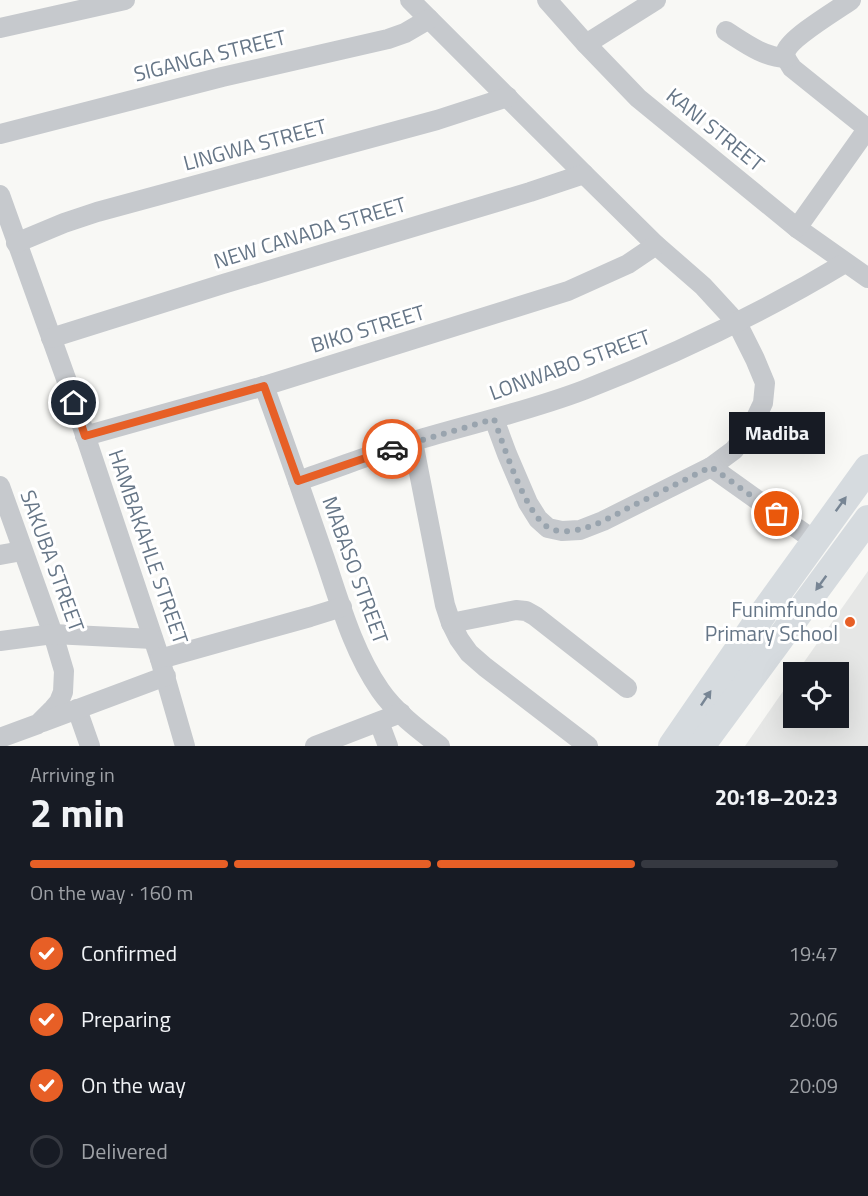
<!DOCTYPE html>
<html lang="en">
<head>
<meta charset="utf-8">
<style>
	body { margin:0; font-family:"Titillium Web",sans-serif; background:#242831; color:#f1f3f6; height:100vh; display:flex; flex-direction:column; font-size:22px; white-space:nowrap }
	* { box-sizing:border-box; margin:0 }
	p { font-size:20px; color:#9ea1a6 }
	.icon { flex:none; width:33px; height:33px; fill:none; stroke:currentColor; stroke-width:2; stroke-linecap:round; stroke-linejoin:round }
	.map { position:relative; height:746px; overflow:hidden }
	.details { display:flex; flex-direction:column; background:#171b24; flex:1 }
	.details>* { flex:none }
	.buttons { position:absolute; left:783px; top:662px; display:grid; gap:12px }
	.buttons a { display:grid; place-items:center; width:66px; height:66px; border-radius:0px; background:#171b24; box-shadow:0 6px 24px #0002; font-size:30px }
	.pin { position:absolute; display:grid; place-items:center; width:51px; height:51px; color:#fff; margin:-26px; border:3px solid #fff; border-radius:50%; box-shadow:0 2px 6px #0007 }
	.courier { position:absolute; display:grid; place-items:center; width:60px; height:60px; margin:-30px; border:4px solid #e75f26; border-radius:50%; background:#fff; color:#222; box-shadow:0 2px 8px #0007 }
	.bubble { position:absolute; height:42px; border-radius:0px; background:#171b24; box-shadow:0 6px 24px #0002; font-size:20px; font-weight:700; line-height:42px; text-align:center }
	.summary em { font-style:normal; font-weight:700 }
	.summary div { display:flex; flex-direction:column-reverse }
	.summary { display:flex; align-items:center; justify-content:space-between; height:102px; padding:0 30px }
	h1 { font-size:39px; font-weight:700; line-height:45px }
	.bar { display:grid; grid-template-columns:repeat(4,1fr); gap:9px 6px; align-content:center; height:72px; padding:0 30px }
	.bar i { height:8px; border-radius:4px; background:#363941 }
	.bar .on { background:#e75f26 }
	.bar p { grid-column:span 4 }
	ol { padding:0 30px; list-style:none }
	li { display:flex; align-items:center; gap:18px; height:66px }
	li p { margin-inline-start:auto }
	li .icon { padding:6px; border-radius:50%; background:#e75f26; color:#fff; stroke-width:4 }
	li:last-child { color:#9ea1a6 }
	li i { width:33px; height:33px; border:3px solid #363941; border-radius:50% }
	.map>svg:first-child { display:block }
	.built { fill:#e6e7e6 }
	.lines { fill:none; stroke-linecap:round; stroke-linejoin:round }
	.minor { stroke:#c6c9cd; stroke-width:20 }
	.secondary { stroke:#d6dbdf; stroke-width:28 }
	.oneway { fill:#778594 }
	.done { stroke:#99a4ae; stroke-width:6; stroke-dasharray:0 10.8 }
	.route { stroke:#e75f26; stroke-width:8 }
	.poi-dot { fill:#e75f26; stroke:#fff; stroke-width:2 }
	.labels { text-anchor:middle; stroke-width:6; stroke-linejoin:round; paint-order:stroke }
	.street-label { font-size:21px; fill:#667687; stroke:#fff }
	.poi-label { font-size:21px; fill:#667687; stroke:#fff; text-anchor:end }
</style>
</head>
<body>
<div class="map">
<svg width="868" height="746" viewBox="0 0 868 746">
	<rect width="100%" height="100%" fill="#f8f8f5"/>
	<path class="built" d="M868 571V746H745L793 677 794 717H838V672H797Z"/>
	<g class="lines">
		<g class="minor">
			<path d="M410 0 584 174 656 245 703 286 737 323 755 359 765 383 763 403 752 426 734 450 711 467 603 521 580 530 562 531 548 528 538 519 528 503 507 454 494 419"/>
			<path d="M547 0 586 44 638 98 797 228 868 278"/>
			<path d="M851 0C837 10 791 37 786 51 784 57 789 63 792 68L868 129"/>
			<path d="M0 28 125 0"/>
			<path d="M726 31C745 43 763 57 786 58"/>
			<path d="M586 44 656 0"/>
			<path d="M0 134 222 77 388 39 405 33 429 19"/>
			<path d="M0 195 69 387 160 659 185 746"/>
			<path d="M797 228 868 128"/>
			<path d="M16 243 64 223 97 212 437 120 508 97"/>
			<path d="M51 338 223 284 530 192 584 174"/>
			<path d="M264 386C285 443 305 501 325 559 340 603 353 651 380 690 395 712 419 730 440 746"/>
			<path d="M85 436 264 386 568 291 628 264 656 245"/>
			<path d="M413 442 445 605 451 623 459 639 469 653 485 667 588 746"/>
			<path d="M711 467 815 541"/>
			<path d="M298 481C337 468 375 453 414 441 471 424 529 411 584 390 674 355 762 313 845 263"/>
			<path d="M0 486 53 634 64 671 63 692 59 702 53 709 38 724 0 738"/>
			<path d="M0 555 22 551"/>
			<path d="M451 623 516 610 526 611 535 616 627 688"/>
			<path d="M0 641 53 634 153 639"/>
			<path d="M160 659 310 617 342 607"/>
			<path d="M77 709 90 746"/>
			<path d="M43 722 166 676"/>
			<path d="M379 722 388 746"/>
			<path d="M315 746 401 713"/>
		</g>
		<g class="secondary">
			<path d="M672 746 762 615 868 468"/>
			<path d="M701 746 868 519"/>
		</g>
	</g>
	<defs><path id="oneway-solid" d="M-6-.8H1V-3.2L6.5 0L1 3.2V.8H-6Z" transform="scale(1.5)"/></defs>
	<g class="oneway">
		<use href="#oneway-solid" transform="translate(841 504) rotate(-54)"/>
		<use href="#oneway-solid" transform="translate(821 583) rotate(126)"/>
		<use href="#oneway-solid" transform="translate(706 698) rotate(-56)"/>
	</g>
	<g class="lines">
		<path class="done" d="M392 449 494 419C504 446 524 510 546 526 555 533 571 532 581 529 601 524 618 513 636 504 661 492 686 479 711 467L777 514"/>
		<path class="route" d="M74 403 85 436 264 386 298 481 392 449"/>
	</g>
	<circle class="poi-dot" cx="850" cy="622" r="6"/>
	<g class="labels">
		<g class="street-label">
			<text transform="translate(210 56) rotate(-14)" y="7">SIGANGA STREET</text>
			<text transform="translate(715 130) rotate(39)" y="7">KANI STREET</text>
			<text transform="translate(255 145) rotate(-15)" y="7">LINGWA STREET</text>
			<text transform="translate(310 233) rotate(-17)" y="7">NEW CANADA STREET</text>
			<text transform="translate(368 329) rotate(-17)" y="7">BIKO STREET</text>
			<text transform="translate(570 365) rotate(-20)" y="7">LONWABO STREET</text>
			<text transform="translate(148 547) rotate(71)" y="7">HAMBAKAHLE STREET</text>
			<text transform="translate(52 561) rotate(70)" y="7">SAKUBA STREET</text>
			<text transform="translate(355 570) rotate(70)" y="7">MABASO STREET</text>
		</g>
		<g class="poi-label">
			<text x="838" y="617">Funimfundo<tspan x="838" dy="24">Primary School</tspan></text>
		</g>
	</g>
</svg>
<div class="buttons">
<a><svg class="icon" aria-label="locate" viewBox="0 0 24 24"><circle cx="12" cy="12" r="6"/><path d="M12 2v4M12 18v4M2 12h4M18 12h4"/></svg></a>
</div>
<div class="pin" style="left:777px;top:514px;background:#ea580c"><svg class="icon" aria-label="bag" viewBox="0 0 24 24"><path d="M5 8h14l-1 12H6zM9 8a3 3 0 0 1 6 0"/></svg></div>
<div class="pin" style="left:74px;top:403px;background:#1f2937"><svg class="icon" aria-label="home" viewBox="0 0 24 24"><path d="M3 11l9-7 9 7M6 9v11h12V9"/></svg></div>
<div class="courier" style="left:392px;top:449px"><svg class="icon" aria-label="car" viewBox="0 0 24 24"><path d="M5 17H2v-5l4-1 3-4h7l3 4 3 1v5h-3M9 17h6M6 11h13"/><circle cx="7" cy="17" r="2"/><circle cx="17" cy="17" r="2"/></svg></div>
<div class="bubble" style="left:729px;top:412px;width:96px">Madiba</div>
</div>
<section class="details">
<div class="summary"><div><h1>2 min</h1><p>Arriving in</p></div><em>20:18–20:23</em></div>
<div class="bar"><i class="on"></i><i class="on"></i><i class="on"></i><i></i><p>On the way · 160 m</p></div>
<ol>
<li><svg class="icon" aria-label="check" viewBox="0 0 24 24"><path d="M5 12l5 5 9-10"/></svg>Confirmed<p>19:47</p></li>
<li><svg class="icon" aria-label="check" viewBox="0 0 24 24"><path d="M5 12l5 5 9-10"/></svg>Preparing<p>20:06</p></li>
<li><svg class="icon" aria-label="check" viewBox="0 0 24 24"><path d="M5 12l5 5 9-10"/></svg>On the way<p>20:09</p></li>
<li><i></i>Delivered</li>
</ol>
</section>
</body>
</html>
